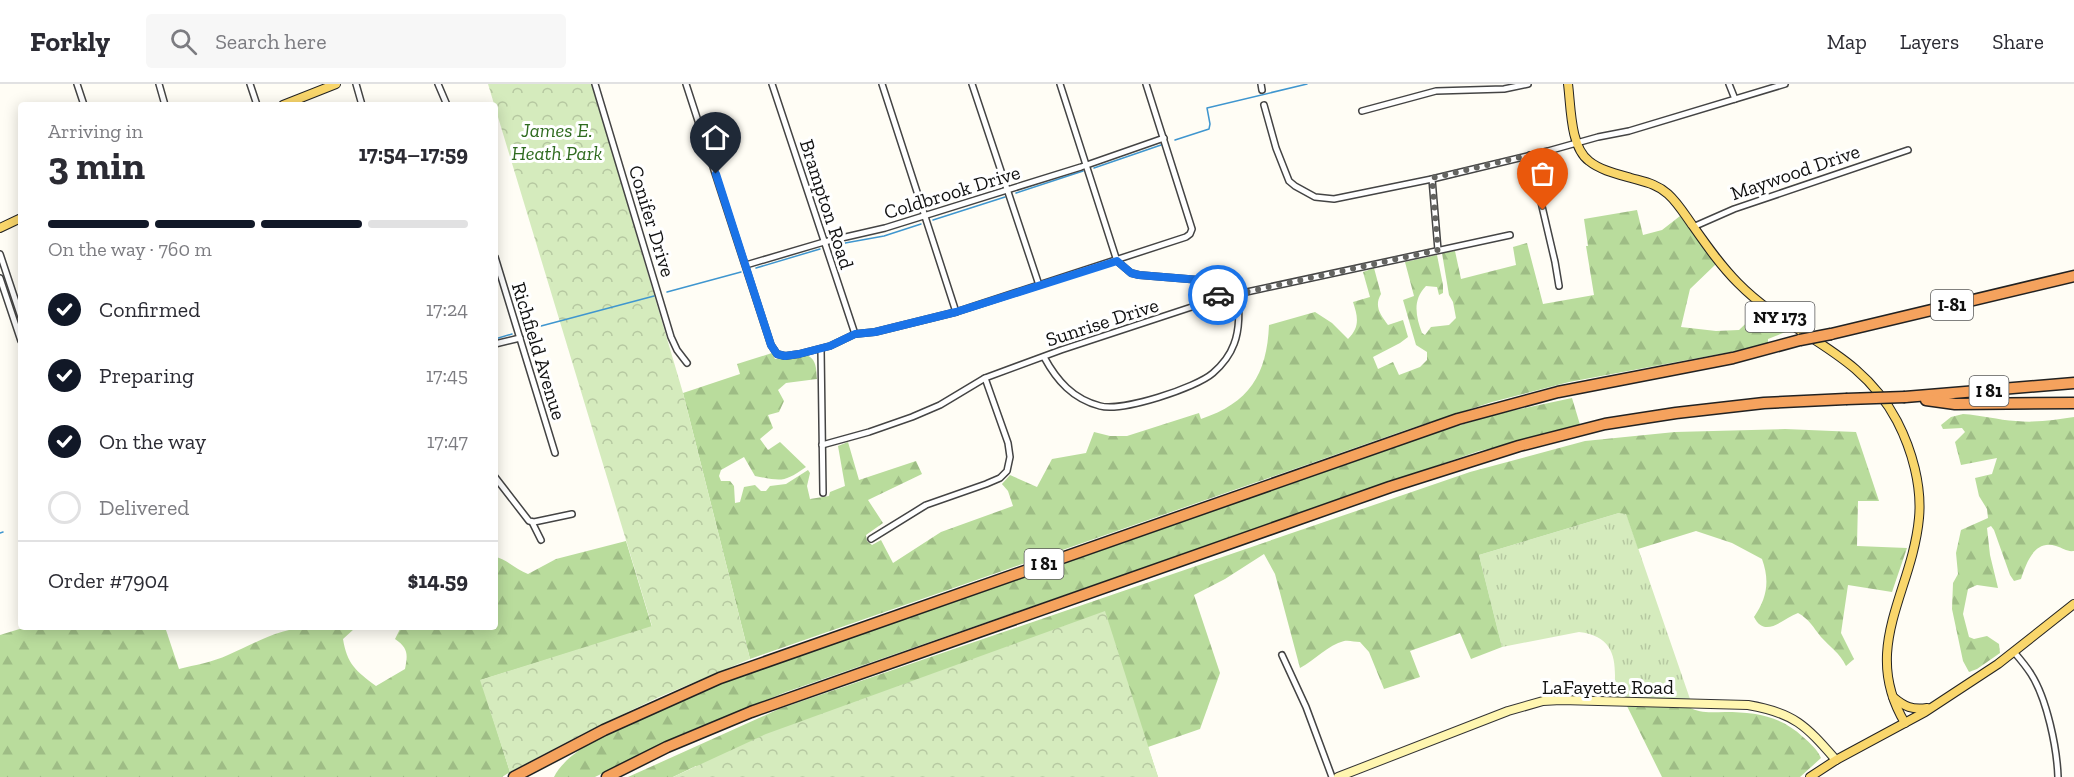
<!DOCTYPE html>
<html lang="en">
<head>
<meta charset="utf-8">
<style>
	body { margin:0; font-family:"Zilla Slab",serif; background:#f7f7f7; color:#2b2b33; height:100vh; display:flex; flex-direction:column; font-size:22px; white-space:nowrap }
	* { box-sizing:border-box; margin:0 }
	p { font-size:20px; color:#7c7c81 }
	.icon { flex:none; width:33px; height:33px; fill:none; stroke:currentColor; stroke-width:2; stroke-linecap:round; stroke-linejoin:round }
	.map { position:relative; flex:1; overflow:hidden }
	.details { position:absolute; left:18px; top:18px; width:480px; height:528px; display:flex; flex-direction:column; background:#fff; border-radius:6px; box-shadow:0 3px 15px #0003 }
	.details>* { flex:none }
	.pin { position:absolute; display:grid; place-items:center; width:51px; height:51px; color:#fff; margin:-62px -26px; border-radius:50% 50% 50% 0; rotate:-45deg; box-shadow:0 0 6px #0007 }
	.pin .icon { rotate:45deg }
	.courier { position:absolute; display:grid; place-items:center; width:60px; height:60px; margin:-30px; border:4px solid #1a73e8; border-radius:50%; background:#fff; color:#222; box-shadow:0 2px 8px #0007 }
	.overview em { font-style:normal; font-weight:700 }
	.overview div { display:flex; flex-direction:column-reverse }
	.overview { display:flex; align-items:center; justify-content:space-between; height:102px; padding:0 30px }
	h1 { font-size:39px; font-weight:700; line-height:45px }
	.bar { display:grid; grid-template-columns:repeat(4,1fr); gap:9px 6px; align-content:center; height:72px; padding:0 30px }
	.bar i { height:8px; border-radius:4px; background:#e1e1e2 }
	.bar .current { background:#111827 }
	.bar p { grid-column:span 4 }
	.line { display:flex; align-items:center; gap:15px; padding:0 30px; border-top:2px solid #e1e1e2 }
	.line div { flex:1 }
	ol { padding:0 30px; list-style:none }
	li { display:flex; align-items:center; gap:18px; height:66px }
	li p { margin-inline-start:auto }
	li .icon { padding:6px; border-radius:50%; background:#111827; color:#fff; stroke-width:4 }
	li:last-child { color:#7c7c81 }
	li i { width:33px; height:33px; border:3px solid #e1e1e2; border-radius:50% }
	header { display:flex; align-items:center; gap:36px; box-sizing:border-box; height:84px; padding:0 30px; background:#fff; border-bottom:2px solid #e1e1e2 }
	header strong { font-size:28px }
	nav { display:flex; gap:33px; margin-inline-start:auto; font-size:21px }
	.search { width:420px; height:54px; background:#f7f7f7; display:flex; align-items:center; gap:15px; box-sizing:border-box; padding:0 21px; border-radius:6px; color:#7c7c81; font-size:22px }
	.map>svg:first-child { display:block }
	.grass { fill:url(#grass-tufts) }
	.forest { fill:url(#forest-firs) }
	.park { fill:url(#park-crowns) }
	.lines { fill:none; stroke-linecap:round; stroke-linejoin:round }
	.stream { stroke:#3f96cf; stroke-width:1.5 }
	.street-casing { stroke:#444; stroke-width:8 }
	.secondary-casing { stroke:#333; stroke-width:10 }
	.primary-casing { stroke:#222; stroke-width:10 }
	.highway-casing { stroke:#222; stroke-width:13 }
	.street { stroke:#fff; stroke-width:5 }
	.secondary { stroke:#fff6b0; stroke-width:8 }
	.primary { stroke:#f9d66b; stroke-width:8 }
	.highway { stroke:#f5a25d; stroke-width:10 }
	.highway-bridge-casing { stroke:#222; stroke-width:13; stroke-linecap:butt }
	.highway-bridge { stroke:#f5a25d; stroke-width:10 }
	.done { stroke:#646461; stroke-width:6; stroke-dasharray:0 10.8 }
	.route { stroke:#1a73e8; stroke-width:8 }
	.labels { text-anchor:middle; stroke-width:6; stroke-linejoin:round; paint-order:stroke }
	.shield { fill:#fff; stroke:#585858; stroke-width:1.5 }
	.shield-label { font-size:18px; font-weight:bold; fill:#111 }
	.park-label { font-size:20px; font-style:italic; fill:#2f6b1f; stroke:#fff }
	.street-label { font-size:20px; fill:#111; stroke:#fff }
</style>
</head>
<body>
<header>
<strong>Forkly</strong>
<div class="search"><svg class="icon" aria-label="search" viewBox="0 0 24 24"><circle cx="10" cy="10" r="6"/><path d="M15 15l6 6"/></svg>Search here</div>
<nav><a>Map</a><a>Layers</a><a>Share</a></nav>
</header>
<div class="map">
<svg width="2074" height="693" viewBox="0 0 2074 693">
	<defs>
		<pattern id="grass-tufts" width="24" height="20" patternUnits="userSpaceOnUse" patternTransform="scale(1.5)"><rect width="24" height="20" fill="#d5ebbd"/><path d="M3 7l-1-3M5 7V3M7 7l1-3M15 17l-1-3M17 17v-4M19 17l1-3" fill="none" stroke="#b6c8a1"/></pattern>
		<pattern id="forest-firs" width="22" height="20" patternUnits="userSpaceOnUse" patternTransform="scale(1.5)"><rect width="22" height="20" fill="#b9dc9c"/><path d="M5 1l3.5 6h-7zM16 11l3.5 6h-7z" fill="#9ebc85"/></pattern>
		<pattern id="park-crowns" width="20" height="18" patternUnits="userSpaceOnUse" patternTransform="scale(1.5)"><rect width="20" height="18" fill="#d5ebbd"/><path d="M2 6a3 3 0 1 1 6 0M12 15a3 3 0 1 1 6 0" fill="none" stroke="#b6c8a1"/></pattern>
	</defs>
	<rect width="100%" height="100%" fill="#fffdf5"/>
	<path class="grass" d="M1619 429H1626L1690 615 1614 614C1616 581 1619 553 1579 548L1502 563 1479 471Z"/>
	<g class="forest">
		<path d="M1637 126 1643 151 1662 146 1680 132 1716 180 1690 205 1681 243 1716 247 1739 246 1761 225 1793 245 1768 255V261L1569 298 1492 318 1406 346 750 575 683 309 740 290 737 280 772 269 775 275 806 271C817 275 816 285 817 295L786 299 778 306 784 317 779 328 768 331 773 344 760 355 768 366 780 358 806 383C783 399 782 397 755 392L744 373 721 386 719 392 721 397H730L734 402 735 419 740 418 744 403 755 401 761 407H766L770 402 786 400 808 386 810 389 807 402 810 415 829 412 830 408 845 402 838 362 848 358 859 396 916 377 922 390 868 416 883 439 866 451 867 457 872 461 881 456 893 479 941 448 1013 422 1008 407 1002 400 1010 391 1037 403 1052 375 1086 369 1094 348 1110 352H1127L1199 329 1201 335C1249 319 1267 291 1269 241L1315 228 1332 239 1348 255C1360 243 1358 233 1353 218L1370 213 1363 188 1374 184 1381 210C1374 222 1380 230 1388 241L1403 236 1408 253 1400 259 1373 273 1378 285 1393 278 1399 291 1420 283 1427 276V268L1416 261 1403 216 1414 212 1405 178 1437 171 1443 201V209L1439 211 1437 203 1426 202C1412 216 1416 233 1422 249L1425 251 1431 243 1449 241 1456 234 1453 218 1449 211 1442 169 1455 167 1461 195 1516 181 1513 163 1527 159 1543 220 1594 211 1586 162H1588L1584 135Z"/>
		<path d="M1572 314 1581 344 1479 367 786 608 682 650 595 693H554C573 652 697 609 741 592L1441 347 1497 330Z"/>
		<path d="M1963 330C1981 331 1998 336 2016 337 2036 339 2055 336 2074 333V467C2067 468 2063 464 2056 462 2034 455 2026 480 2021 495L2014 497 2010 491 1994 446 1991 442 1987 444 1990 471 1998 504 1977 501 1968 505 1963 530 1969 553 1974 555 1987 552 1999 560 2000 569 1977 585 1969 588 1963 577 1952 525 1953 499 1958 490 1956 469 1961 446 1988 434 1987 425 1979 412 1975 394 1992 390 1997 374 1961 381 1955 358 1965 348 1962 344 1943 345 1941 341 1951 333Z"/>
		<path d="M1785 345 1856 348 1879 417H1858L1857 462 1907 464 1892 508 1848 501 1841 549 1854 575 1846 582C1840 569 1830 563 1821 553 1813 543 1809 535 1798 529 1782 535 1765 555 1754 533 1767 514 1770 497 1762 475L1732 459 1696 447 1638 465 1626 430 1619 429 1479 471 1502 563 1471 575 1460 549 1410 567 1420 593 1384 605 1369 568 1360 558C1355 558 1349 556 1344 557 1328 561 1315 576 1300 584L1275 490 1264 470 1225 495 1194 511 1220 589 1200 645 1148 663 1158 693H701L696 682 673 693H628L779 625 1470 388 1585 357 1675 348Z"/>
		<path d="M626 457 652 543 481 596 510 688 502 693H0V551L26 543H165L179 585C195 581 213 578 228 571 261 557 279 543 316 543L317 545 326 543H367L354 545 343 555C347 580 356 587 376 602L405 585C408 570 408 564 395 555L401 543H495V473C505 474 517 486 528 490L556 475Z"/>
		<path d="M1626 620 1689 623C1700 630 1713 628 1725 628 1755 628 1781 632 1803 653 1810 659 1817 665 1821 674L1800 693H1662Z"/>
	</g>
	<g class="park">
		<path d="M488 0H592L683 309 750 575 659 613 586 648 510 688 480 596 652 542Z"/>
		<path d="M1105 527 1158 693H673L766 650Z"/>
	</g>
	<g class="lines">
		<g class="stream">
			<path d="M1175 56 1209 45 1210 40 1207 24 1307 0"/>
			<path d="M1094 84 1161 61"/>
			<path d="M1016 109 1083 87"/>
			<path d="M933 136 1005 113"/>
			<path d="M834 161 884 152 921 140"/>
			<path d="M756 184 820 165"/>
			<path d="M667 208 741 188"/>
			<path d="M526 246 654 212"/>
			<path d="M495 255 512 250"/>
			<path d="M0 449 3 448"/>
		</g>
		<g class="street-casing">
			<g id="street">
				<path d="M77 0 84 21"/>
				<path d="M159 0 165 21"/>
				<path d="M250 0 257 21"/>
				<path d="M356 0 362 21"/>
				<path d="M438 0 447 21"/>
				<path d="M595 0 671 253 677 266 687 279"/>
				<path d="M686 0 771 261 777 270 785 272 799 270 830 262 855 250 875 248 956 228 1186 153 1190 150 1192 145 1146 0"/>
				<path d="M772 0 855 250"/>
				<path d="M882 0 956 228"/>
				<path d="M972 0 1039 201"/>
				<path d="M1060 0 1117 177 1131 189 1139 191 1200 196 1212 203 1219 214"/>
				<path d="M1261 0 1262 6"/>
				<path d="M1729 0 1735 15"/>
				<path d="M1264 21 1276 64 1289 97 1295 102 1315 113 1334 115 1432 95 1548 67 1598 53 1629 47 1785 0"/>
				<path d="M1362 27 1436 7 1504 5 1528 0"/>
				<path d="M1530 71 1555 178 1559 202"/>
				<path d="M1432 95 1438 166"/>
				<path d="M1693 143 1734 125 1908 66"/>
				<path d="M0 170 21 233"/>
				<path d="M495 173 555 369"/>
				<path d="M746 181 824 158 885 144 1081 83 1164 54"/>
				<path d="M0 194 21 257"/>
				<path d="M495 260 520 254"/>
				<path d="M821 265 823 409"/>
				<path d="M1044 273C1057 297 1073 315 1100 322 1122 328 1196 304 1213 289 1221 282 1230 271 1234 260 1240 245 1239 226 1238 210"/>
				<path d="M822 361 869 348 912 333 940 321 985 294 1061 266 1219 214 1510 151"/>
				<path d="M495 393 529 437 534 438 572 430"/>
				<path d="M532 438 541 456"/>
				<path d="M871 455 926 421 986 400 1000 394 1007 387 1010 373 1008 359 985 294"/>
				<path d="M2014 568C2020 575 2026 582 2031 590 2047 615 2057 664 2058 693"/>
				<path d="M1282 571 1306 623 1332 693"/>
			</g>
		</g>
		<g class="secondary-casing">
			<path id="secondary" d="M1338 693 1508 627 1543 617 1561 616 1748 621C1795 629 1806 642 1836 676"/>
		</g>
		<g class="primary-casing">
			<g id="primary">
				<path d="M1568 0C1571 22 1570 63 1589 77 1600 86 1617 90 1631 94 1645 98 1657 100 1668 110 1678 119 1685 131 1693 142 1707 162 1721 182 1738 199 1791 253 1859 265 1897 337 1912 366 1922 402 1919 434 1912 509 1860 564 1905 639"/>
				<path d="M283 21 336 0"/>
				<path d="M0 144 21 134"/>
				<path d="M1893 613C1905 623 1912 626 1927 624"/>
				<path d="M1810 693 1836 676 1925 628 1998 580 2074 520"/>
			</g>
		</g>
		<g class="highway-casing">
			<g id="highway">
				<path d="M1831 250 2074 192"/>
				<path d="M1905 313 2074 299"/>
				<path d="M1926 316 1955 320 2074 319"/>
				<path d="M514 693 604 646 720 594 1458 335 1558 308 1733 274 1800 256"/>
				<path d="M607 693 667 663 751 628 1390 403 1519 362 1605 340 1676 329 1764 319 1846 315"/>
			</g>
		</g>
		<use href="#street" class="street"/>
		<use href="#secondary" class="secondary"/>
		<use href="#primary" class="primary"/>
		<use href="#highway" class="highway"/>
		<g class="highway-bridge-casing">
			<g id="highway-bridge">
				<path d="M1800 256 1831 250"/>
				<path d="M1846 315 1905 313"/>
			</g>
		</g>
		<use href="#highway-bridge" class="highway-bridge"/>
	</g>
	<g class="lines">
		<path class="done" d="M1218 211 1219 214 1438 166 1432 94 1530 71 1543 126"/>
		<path class="route" d="M716 90 771 261 777 270 785 272 799 270 830 262 855 250 875 248 956 228 1117 177 1131 189 1139 191 1200 196 1212 203 1218 211"/>
	</g>
	<g class="labels">
		<g class="shield">
			<rect x="1931" y="206" width="42" height="30" rx="4.5"/>
			<rect x="1745.5" y="218" width="69" height="30" rx="4.5"/>
			<rect x="1969.5" y="292" width="39" height="30" rx="4.5"/>
			<rect x="1024.5" y="465" width="39" height="30" rx="4.5"/>
		</g>
		<g class="shield-label">
			<text x="1952" y="227">I-81</text>
			<text x="1780" y="239">NY 173</text>
			<text x="1989" y="313">I 81</text>
			<text x="1044" y="486">I 81</text>
		</g>
		<g class="park-label">
			<text x="557" y="53">James E.<tspan x="557" dy="23">Heath Park</tspan></text>
		</g>
		<g class="street-label">
			<text transform="translate(1795 88) rotate(-19)" y="7">Maywood Drive</text>
			<text transform="translate(952 108) rotate(-17)" y="7">Coldbrook Drive</text>
			<text transform="translate(827 120) rotate(72)" y="7">Brampton Road</text>
			<text transform="translate(652 137) rotate(73)" y="7">Conifer Drive</text>
			<text transform="translate(1102 238) rotate(-18)" y="7">Sunrise Drive</text>
			<text transform="translate(539 267) rotate(73)" y="7">Richfield Avenue</text>
			<text x="1608" y="610">LaFayette Road</text>
		</g>
	</g>
</svg>
<div class="pin" style="left:1543px;top:126px;background:#ea580c"><svg class="icon" aria-label="bag" viewBox="0 0 24 24"><path d="M5 8h14l-1 12H6zM9 8a3 3 0 0 1 6 0"/></svg></div>
<div class="pin" style="left:716px;top:90px;background:#1f2937"><svg class="icon" aria-label="home" viewBox="0 0 24 24"><path d="M3 11l9-7 9 7M6 9v11h12V9"/></svg></div>
<div class="courier" style="left:1218px;top:211px"><svg class="icon" aria-label="car" viewBox="0 0 24 24"><path d="M5 17H2v-5l4-1 3-4h7l3 4 3 1v5h-3M9 17h6M6 11h13"/><circle cx="7" cy="17" r="2"/><circle cx="17" cy="17" r="2"/></svg></div>
<section class="details">
<div class="overview"><div><h1>3 min</h1><p>Arriving in</p></div><em>17:54–17:59</em></div>
<div class="bar"><i class="current"></i><i class="current"></i><i class="current"></i><i></i><p>On the way · 760 m</p></div>
<ol>
<li><svg class="icon" aria-label="check" viewBox="0 0 24 24"><path d="M5 12l5 5 9-10"/></svg>Confirmed<p>17:24</p></li>
<li><svg class="icon" aria-label="check" viewBox="0 0 24 24"><path d="M5 12l5 5 9-10"/></svg>Preparing<p>17:45</p></li>
<li><svg class="icon" aria-label="check" viewBox="0 0 24 24"><path d="M5 12l5 5 9-10"/></svg>On the way<p>17:47</p></li>
<li><i></i>Delivered</li>
</ol>
<div class="line" style="height:78px"><div>Order #7904</div><b>$14.59</b></div>
</section>
</div>
</body>
</html>
